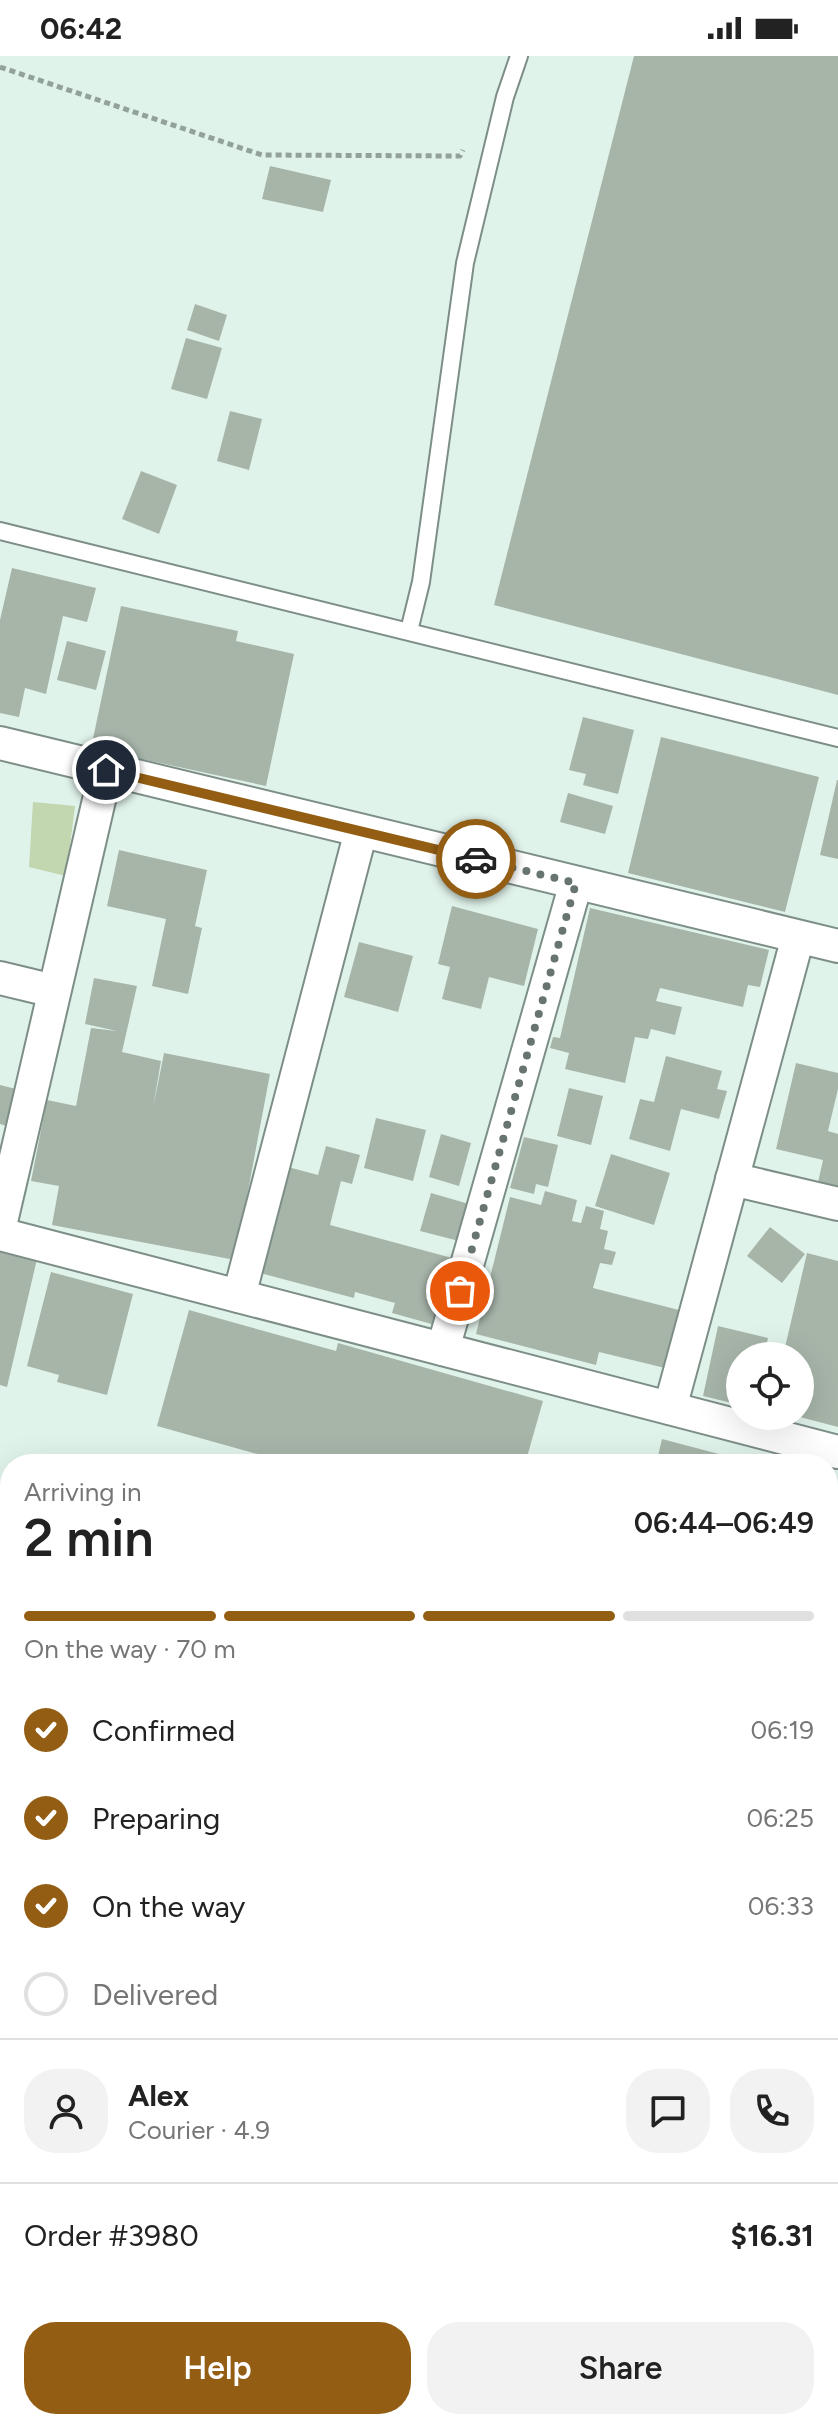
<!DOCTYPE html>
<html lang="en">
<head>
<meta charset="utf-8">
<style>
	body { margin:0; font-family:Figtree,sans-serif; background:#f2f2f2; color:#222; height:100vh; display:flex; flex-direction:column; font-size:30px; white-space:nowrap }
	* { box-sizing:border-box; margin:0 }
	p { font-size:26px; color:#767676 }
	.icon { flex:none; width:44px; height:44px; fill:none; stroke:currentColor; stroke-width:2; stroke-linecap:round; stroke-linejoin:round }
	.map { position:relative; flex:1; overflow:hidden }
	.side { position:absolute; left:0px; top:1398px; width:838px; height:976px; display:flex; flex-direction:column; background:#fff; border-radius:32px 32px 0 0; box-shadow:0 8px 32px #0002 }
	.side>* { flex:none }
	.tools { position:absolute; left:726px; top:1286px; display:grid; gap:16px }
	.tools a { display:grid; place-items:center; width:88px; height:88px; border-radius:50%; background:#fff; box-shadow:0 8px 32px #0002; font-size:40px }
	.pin { position:absolute; display:grid; place-items:center; width:68px; height:68px; color:#fff; margin:-34px; border:4px solid #fff; border-radius:50%; box-shadow:0 2px 8px #0007 }
	.courier { position:absolute; display:grid; place-items:center; width:80px; height:80px; margin:-40px; border:6px solid #935e13; border-radius:50%; background:#fff; color:#222; box-shadow:0 2px 10px #0007 }
	.overview em { font-style:normal; font-weight:600 }
	.overview div { display:flex; flex-direction:column-reverse }
	.overview { display:flex; align-items:center; justify-content:space-between; height:136px; padding:0 24px }
	h1 { font-size:52px; font-weight:600; line-height:60px }
	.bar { display:grid; grid-template-columns:repeat(4,1fr); gap:12px 8px; align-content:center; height:96px; padding:0 24px }
	.bar i { height:10px; border-radius:6px; background:#e0e0e0 }
	.bar .selected { background:#935e13 }
	.bar p { grid-column:span 4 }
	.line { display:flex; align-items:center; gap:20px; padding:0 24px; border-top:2px solid #e0e0e0 }
	.line div { flex:1 }
	.round { display:grid; place-items:center; flex:none; width:84px; height:84px; border-radius:32px; background:#f2f2f2 }
	ol { padding:0 24px; list-style:none }
	li { display:flex; align-items:center; gap:24px; height:88px }
	li p { margin-inline-start:auto }
	li .icon { padding:8px; border-radius:50%; background:#935e13; color:#fff; stroke-width:4 }
	li:last-child { color:#767676 }
	li i { width:44px; height:44px; border:4px solid #e0e0e0; border-radius:50% }
	.action { display:flex; gap:16px; margin-top:auto; padding:16px 24px }
	.action a { flex:1; height:92px; border-radius:32px; background:#935e13; color:#fff; font-size:32px; font-weight:600; line-height:92px; text-align:center }
	.action a+a { background:#f2f2f2; color:#222 }
	.status { display:flex; justify-content:space-between; align-items:center; height:56px; padding:0 40px; background:#fff; direction:ltr }
	.status svg { height:22px; fill:currentColor }
	.map>svg:first-child { display:block }
	.green { fill:#c2d6af }
	.building { fill:#a7b5a9 }
	.lines { fill:none; stroke-linecap:round; stroke-linejoin:round }
	.service-casing { stroke:#7d8e87; stroke-width:20 }
	.minor-casing { stroke:#7d8e87; stroke-width:36 }
	.path { stroke:#93a19b; stroke-width:5; stroke-dasharray:6 4; stroke-linecap:butt }
	.service { stroke:#fff; stroke-width:16 }
	.minor { stroke:#fff; stroke-width:32 }
	.done { stroke:#68746f; stroke-width:8; stroke-dasharray:0 14.4 }
	.route { stroke:#935e13; stroke-width:10 }
</style>
</head>
<body>
<div class="status"><b>06:42</b><svg viewBox="0 0 49 12"><path d="M0 12V9h3v3zM5 12V6h3v6zM10 12V3h3v9zM15 12V0h3v12zM26 1h20v11H26zM47 4h2v5h-2z"/></svg></div>
<div class="map">
<svg width="838" height="2374" viewBox="0 0 838 2374">
	<rect width="100%" height="100%" fill="#e0f3eb"/>
	<path class="green" d="M33 746 75 750 66 820 29 811Z"/>
	<g class="building">
		<path d="M634 0H838V639L494 549Z"/>
		<path d="M270 110 331 124 323 156 262 143Z"/>
		<path d="M195 248 227 259 219 285 187 274Z"/>
		<path d="M186 282 222 292 207 343 171 333Z"/>
		<path d="M230 355 262 363 249 414 217 405Z"/>
		<path d="M141 415 177 429 159 478 122 463Z"/>
		<path d="M12 512 96 532 87 566 63 560 46 638 25 632 19 661 0 657V564Z"/>
		<path d="M121 550 238 575 236 585 294 598 266 730 91 692Z"/>
		<path d="M67 585 106 595 96 634 57 624Z"/>
		<path d="M583 661 634 674 618 738 583 729 586 718 569 714Z"/>
		<path d="M661 681 819 721 785 856 628 817Z"/>
		<path d="M837 724H838V803L820 799Z"/>
		<path d="M568 737 613 750 605 778 560 766Z"/>
		<path d="M119 794 207 814 195 870 202 872 188 938 152 930 166 863 107 850Z"/>
		<path d="M452 850 538 873 524 930 489 921 481 953 442 943 450 911 438 908Z"/>
		<path d="M590 852 769 894 760 931 748 929 743 951 660 932 656 945 682 951 675 979 651 973 648 983 635 981 625 1027 565 1013 569 997 550 992 553 981 560 982Z"/>
		<path d="M359 886 413 900 398 956 344 941Z"/>
		<path d="M94 922 137 930 122 996 161 1005 153 1052 164 997 270 1018 235 1204 52 1169 59 1130 31 1125 47 1044 76 1050 91 972 117 975 85 968Z"/>
		<path d="M666 1000 722 1015 717 1033 727 1035 719 1063 681 1053 670 1095 629 1083 640 1043 654 1046Z"/>
		<path d="M796 1007 838 1017V1033L828 1075 838 1078V1136L817 1131 823 1104 776 1093Z"/>
		<path d="M0 1029 20 1034 10 1071 0 1068Z"/>
		<path d="M569 1032 603 1040 591 1089 557 1080Z"/>
		<path d="M376 1062 426 1074 413 1125 364 1112Z"/>
		<path d="M441 1078 471 1087 459 1130 429 1121Z"/>
		<path d="M524 1081 558 1089 548 1131 536 1128 534 1138 510 1132Z"/>
		<path d="M326 1090 360 1099 352 1128 341 1125 330 1169 463 1205 435 1269 392 1257 395 1247 355 1236 354 1242 260 1217 288 1111 318 1119Z"/>
		<path d="M611 1098 670 1117 654 1169 595 1150Z"/>
		<path d="M545 1135 577 1144 572 1165 581 1167 586 1150 604 1155 600 1173 608 1175 604 1193 616 1196 612 1209 600 1207 593 1232 679 1254 665 1312 599 1296 596 1309 476 1278 510 1141 541 1149Z"/>
		<path d="M431 1137 469 1148 459 1185 420 1175Z"/>
		<path d="M770 1171 805 1198 782 1227 747 1200Z"/>
		<path d="M0 1194 37 1203 7 1331 0 1329Z"/>
		<path d="M807 1197 838 1205V1371L800 1361V1300H783Z"/>
		<path d="M51 1216 133 1238 107 1339 57 1326 59 1319 27 1310Z"/>
		<path d="M189 1254 336 1295 338 1287 543 1345 525 1408H293L157 1370Z"/>
		<path d="M718 1270 768 1282 764 1300H740V1349L703 1340Z"/>
		<path d="M662 1383 753 1407 752 1408H656Z"/>
		<path d="M2 2231 10 2233V2266L0 2263Z"/>
		<path d="M0 2291 10 2294V2328L0 2325Z"/>
		<path d="M4 2333 10 2334V2364H21L18 2374H0Z"/>
		<path d="M66 2364H126L124 2374H63Z"/>
		<path d="M169 2364H258L255 2374H166Z"/>
		<path d="M350 2364H411L408 2374H383Z"/>
		<path d="M416 2364H436L450 2368 448 2374H413Z"/>
	</g>
	<g class="lines">
		<g class="service-casing">
			<g id="service">
				<path d="M0 475 838 682"/>
				<path d="M409 575 421 526 465 207 505 41 519 0"/>
			</g>
		</g>
		<g class="minor-casing">
			<g id="minor">
				<path d="M0 687 838 890"/>
				<path d="M0 922 54 935"/>
				<path d="M732 1123 838 1148"/>
				<path d="M0 1170 106 714"/>
				<path d="M0 1178 838 1396"/>
				<path d="M239 1240 361 775"/>
				<path d="M443 1293 576 827"/>
				<path d="M670 1352 798 881"/>
				<path d="M0 1568 10 1571"/>
				<path d="M828 1832 838 1835"/>
				<path d="M0 2267 10 2270"/>
				<path d="M316 2364 351 2374"/>
				<path d="M146 2374 149 2364"/>
			</g>
		</g>
		<g class="path">
			<path d="M0 11 262 99 460 100 463 94"/>
			<path d="M828 2073 838 2076"/>
			<path d="M828 2297 838 2300"/>
		</g>
		<use href="#service" class="service"/>
		<use href="#minor" class="minor"/>
	</g>
	<g class="lines">
		<path class="done" d="M460 1235 576 827 476 803"/>
		<path class="route" d="M106 714 476 803"/>
	</g>
</svg>
<div class="tools">
<a><svg class="icon" aria-label="locate" viewBox="0 0 24 24"><circle cx="12" cy="12" r="6"/><path d="M12 2v4M12 18v4M2 12h4M18 12h4"/></svg></a>
</div>
<div class="pin" style="left:460px;top:1235px;background:#ea580c"><svg class="icon" aria-label="bag" viewBox="0 0 24 24"><path d="M5 8h14l-1 12H6zM9 8a3 3 0 0 1 6 0"/></svg></div>
<div class="pin" style="left:106px;top:714px;background:#1f2937"><svg class="icon" aria-label="home" viewBox="0 0 24 24"><path d="M3 11l9-7 9 7M6 9v11h12V9"/></svg></div>
<div class="courier" style="left:476px;top:803px"><svg class="icon" aria-label="car" viewBox="0 0 24 24"><path d="M5 17H2v-5l4-1 3-4h7l3 4 3 1v5h-3M9 17h6M6 11h13"/><circle cx="7" cy="17" r="2"/><circle cx="17" cy="17" r="2"/></svg></div>
<section class="side">
<div class="overview"><div><h1>2 min</h1><p>Arriving in</p></div><em>06:44–06:49</em></div>
<div class="bar"><i class="selected"></i><i class="selected"></i><i class="selected"></i><i></i><p>On the way · 70 m</p></div>
<ol>
<li><svg class="icon" aria-label="check" viewBox="0 0 24 24"><path d="M5 12l5 5 9-10"/></svg>Confirmed<p>06:19</p></li>
<li><svg class="icon" aria-label="check" viewBox="0 0 24 24"><path d="M5 12l5 5 9-10"/></svg>Preparing<p>06:25</p></li>
<li><svg class="icon" aria-label="check" viewBox="0 0 24 24"><path d="M5 12l5 5 9-10"/></svg>On the way<p>06:33</p></li>
<li><i></i>Delivered</li>
</ol>
<div class="line" style="height:144px"><a class="round"><svg class="icon" aria-label="person" viewBox="0 0 24 24"><circle cx="12" cy="8" r="4"/><path d="M4 21q1-7 8-7t8 7"/></svg></a><div><b>Alex</b><p>Courier · 4.9</p></div><a class="round"><svg class="icon" aria-label="chat" viewBox="0 0 24 24"><path d="M4 5h16v11H9l-5 4z"/></svg></a><a class="round"><svg class="icon" aria-label="phone" viewBox="0 0 24 24"><path d="M5 4h4l2 5-3 2q2 4 5 5l2-3 5 2v4C11 20 4 13 5 4z"/></svg></a></div>
<div class="line" style="height:104px"><div>Order #3980</div><b>$16.31</b></div>
<div class="action"><a>Help</a><a>Share</a></div>
</section>
</div>
</body>
</html>
